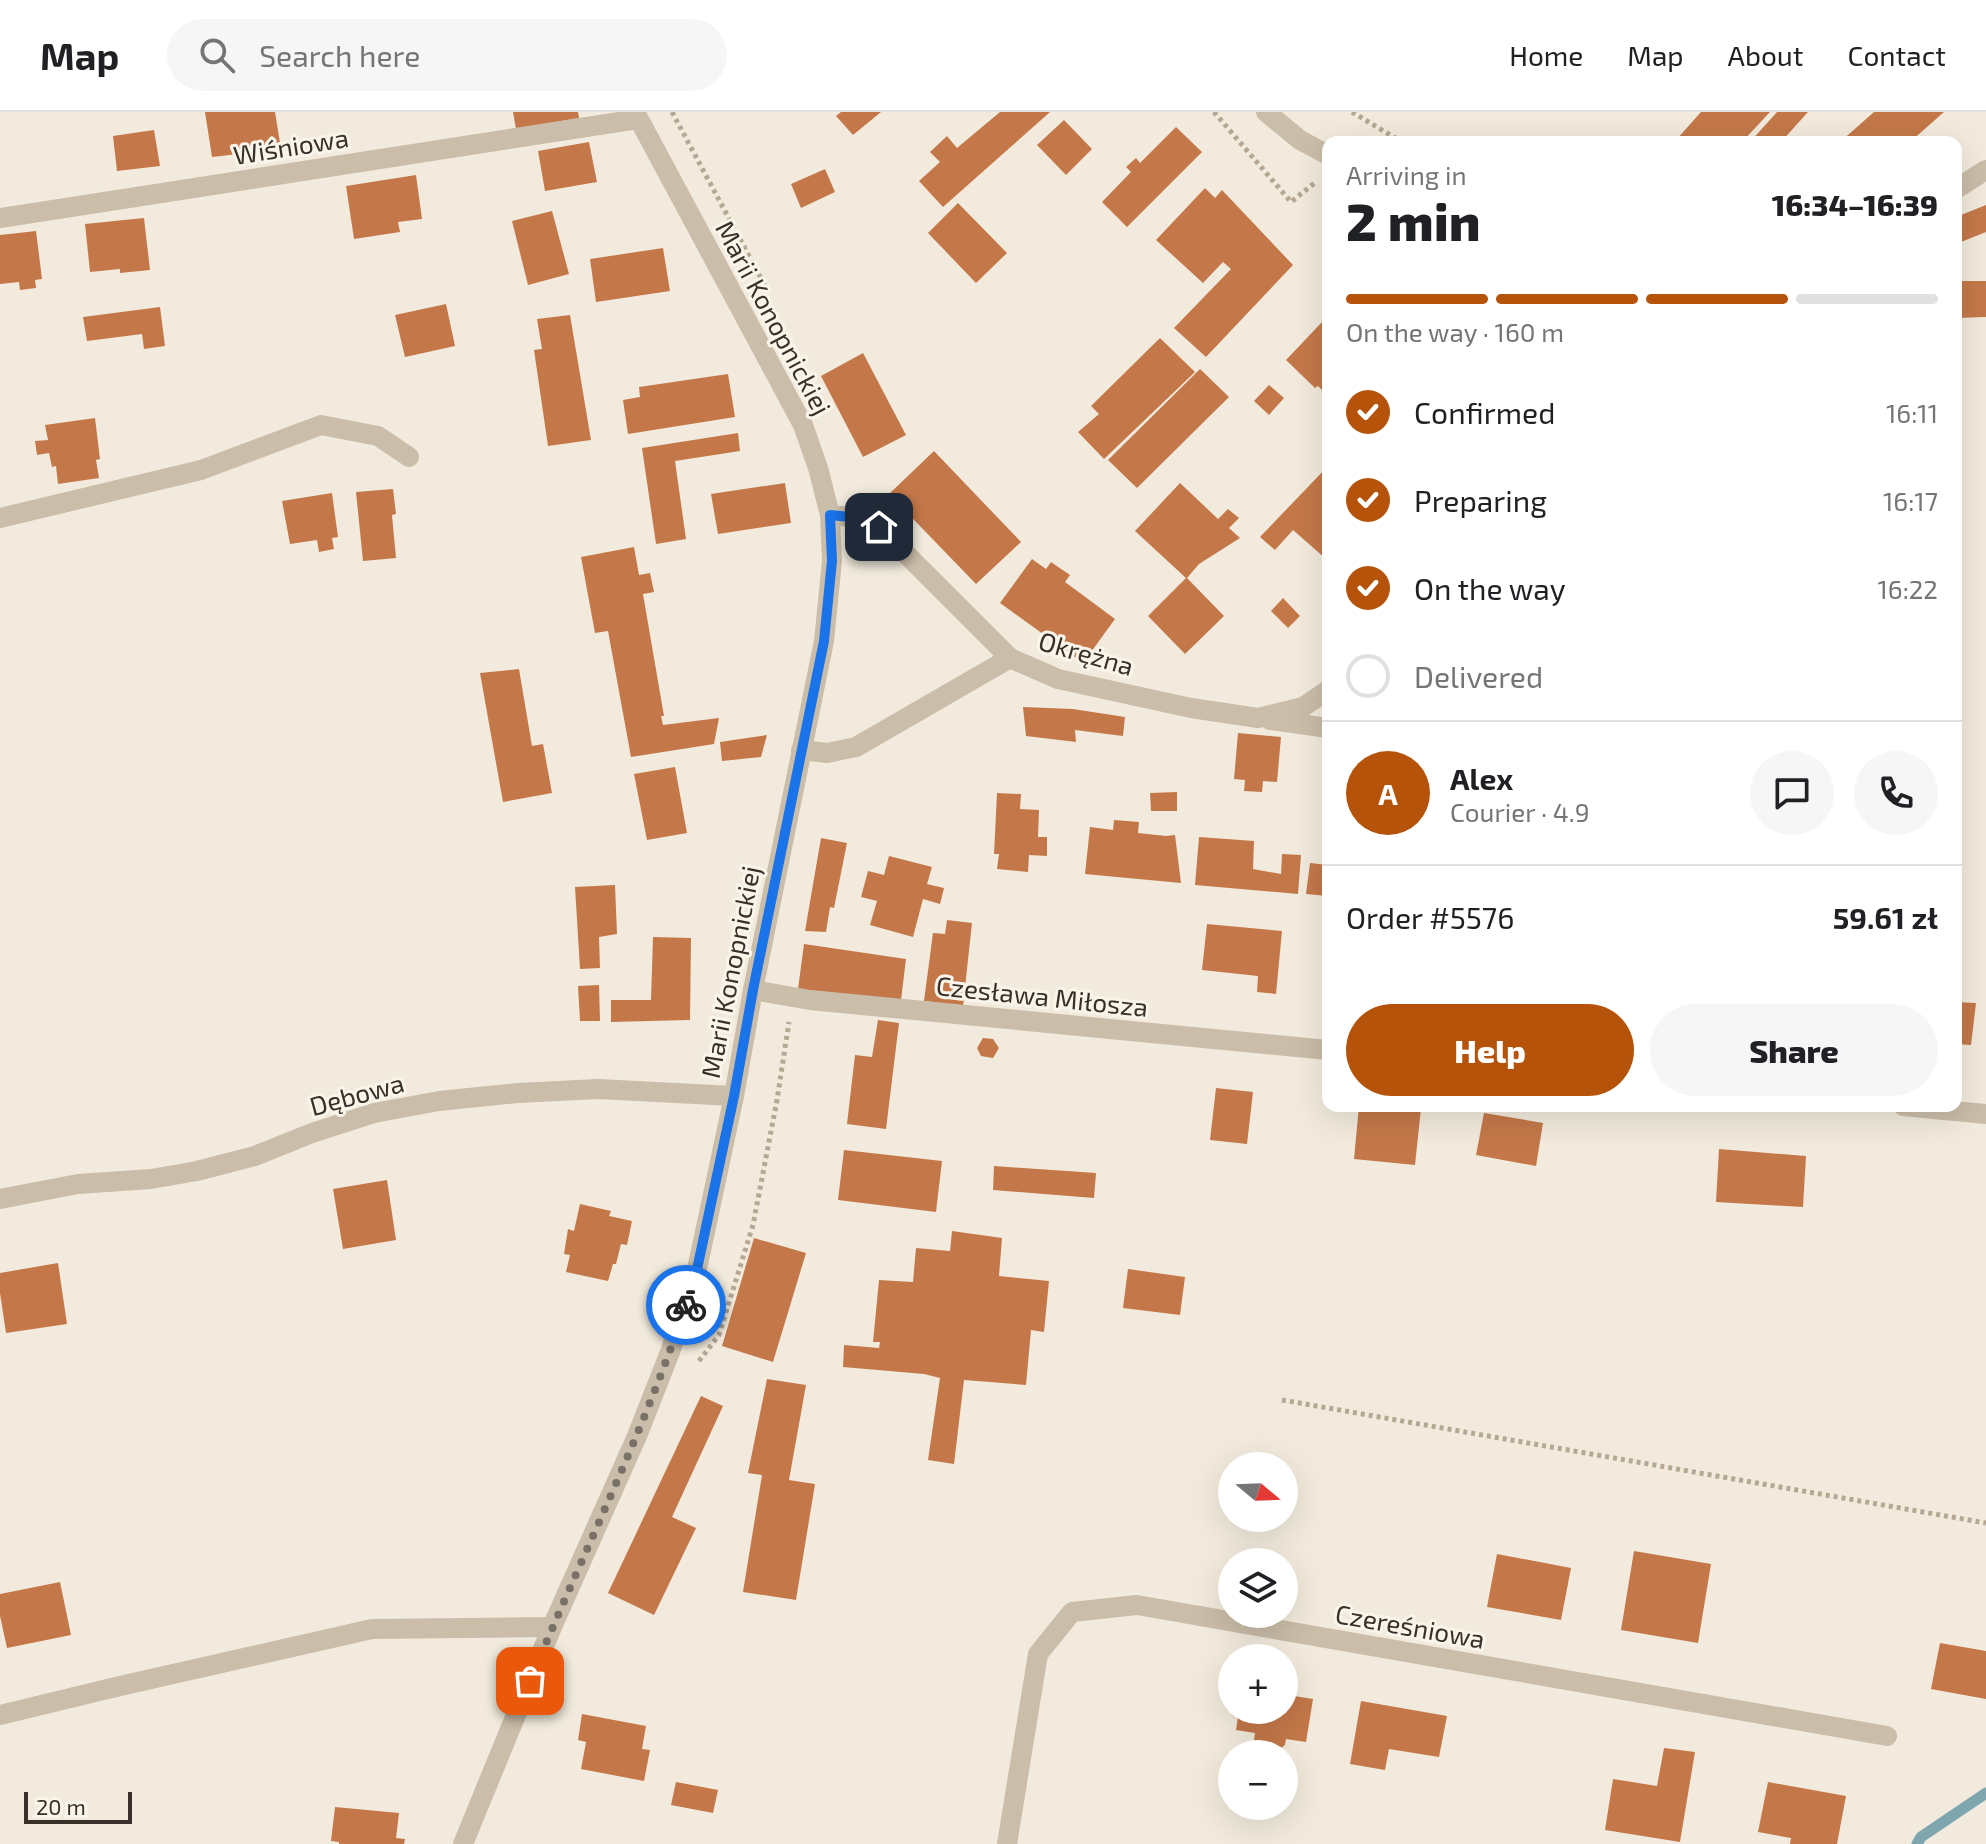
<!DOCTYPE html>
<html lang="en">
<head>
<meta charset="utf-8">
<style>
	body { margin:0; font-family:"Exo 2",sans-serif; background:#f6f6f6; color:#202124; height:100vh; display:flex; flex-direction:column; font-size:30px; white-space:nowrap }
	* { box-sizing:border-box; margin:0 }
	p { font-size:26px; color:#757577 }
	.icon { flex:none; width:44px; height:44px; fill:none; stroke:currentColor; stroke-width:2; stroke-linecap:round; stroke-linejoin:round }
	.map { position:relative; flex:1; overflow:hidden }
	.side { position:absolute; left:1322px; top:24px; width:640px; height:976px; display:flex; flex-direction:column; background:#fff; border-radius:16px; box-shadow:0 8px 32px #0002 }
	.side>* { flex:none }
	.needle { width:52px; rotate:109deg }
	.tools { position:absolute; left:1218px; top:1340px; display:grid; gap:16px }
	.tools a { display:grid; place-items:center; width:80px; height:80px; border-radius:50%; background:#fff; box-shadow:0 8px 32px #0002; font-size:40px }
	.scale { position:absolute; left:24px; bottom:20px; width:108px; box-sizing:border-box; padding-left:8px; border:4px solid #383029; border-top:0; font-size:22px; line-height:28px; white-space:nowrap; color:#383029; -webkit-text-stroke:6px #faf5ea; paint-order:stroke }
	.pin { position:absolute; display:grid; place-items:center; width:68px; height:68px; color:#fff; margin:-34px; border-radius:16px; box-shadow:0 4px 12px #0006 }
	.courier { position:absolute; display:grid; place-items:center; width:80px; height:80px; margin:-40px; border:6px solid #1a73e8; border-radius:50%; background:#fff; color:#222; box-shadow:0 2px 10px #0007 }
	.headline em { font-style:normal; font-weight:800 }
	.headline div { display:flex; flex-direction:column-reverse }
	.headline { display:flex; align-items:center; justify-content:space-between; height:136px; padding:0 24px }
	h1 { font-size:52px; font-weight:800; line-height:60px }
	.bar { display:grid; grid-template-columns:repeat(4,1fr); gap:12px 8px; align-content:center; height:96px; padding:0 24px }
	.bar i { height:10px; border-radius:6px; background:#e0e0e0 }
	.bar .on { background:#b45309 }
	.bar p { grid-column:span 4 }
	.line { display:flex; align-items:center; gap:20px; padding:0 24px; border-top:2px solid #e0e0e0 }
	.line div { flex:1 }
	.round { display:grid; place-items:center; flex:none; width:84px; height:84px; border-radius:42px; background:#f6f6f6 }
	ol { padding:0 24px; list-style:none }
	li { display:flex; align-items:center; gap:24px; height:88px }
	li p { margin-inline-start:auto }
	li .icon { padding:8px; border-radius:50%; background:#b45309; color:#fff; stroke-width:4 }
	li:last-child { color:#757577 }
	li i { width:44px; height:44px; border:4px solid #e0e0e0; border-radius:50% }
	.action { display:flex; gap:16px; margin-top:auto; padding:16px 24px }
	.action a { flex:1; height:92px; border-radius:48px; background:#b45309; color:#fff; font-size:32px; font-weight:800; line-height:92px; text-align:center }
	.action a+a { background:#f6f6f6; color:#202124 }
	header { display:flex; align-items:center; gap:48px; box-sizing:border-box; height:112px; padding:0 40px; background:#fff; border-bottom:2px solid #e0e0e0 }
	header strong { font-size:38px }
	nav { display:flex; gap:44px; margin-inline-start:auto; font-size:28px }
	.search { width:560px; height:72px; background:#f6f6f6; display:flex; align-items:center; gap:20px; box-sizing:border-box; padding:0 28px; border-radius:44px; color:#757577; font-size:30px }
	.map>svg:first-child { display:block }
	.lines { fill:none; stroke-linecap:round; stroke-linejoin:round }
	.stream { stroke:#7da6af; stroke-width:11 }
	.building { fill:#c47849 }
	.path { stroke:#b6a793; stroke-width:5; stroke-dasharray:4 4; stroke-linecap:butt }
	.minor { stroke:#cabda9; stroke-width:20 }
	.done { stroke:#797168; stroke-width:8; stroke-dasharray:0 14.4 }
	.route { stroke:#1a73e8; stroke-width:10 }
	.labels { text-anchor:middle; stroke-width:6; stroke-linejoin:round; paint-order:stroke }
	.street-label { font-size:26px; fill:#383029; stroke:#faf5ea }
</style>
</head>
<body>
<header>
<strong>Map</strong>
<div class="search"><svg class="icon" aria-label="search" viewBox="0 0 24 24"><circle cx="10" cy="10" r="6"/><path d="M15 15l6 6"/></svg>Search here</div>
<nav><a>Home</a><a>Map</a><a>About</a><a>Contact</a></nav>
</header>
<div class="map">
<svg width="1986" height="1732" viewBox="0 0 1986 1732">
	<rect width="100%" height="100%" fill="#f2ebdd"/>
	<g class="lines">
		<path class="stream" d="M1917 1732 1921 1725 1986 1681"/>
	</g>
	<g class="building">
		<path d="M205 0H275L281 37 212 45Z"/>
		<path d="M513 0H578L579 6 516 17Z"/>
		<path d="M841 0H881L853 23 836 4Z"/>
		<path d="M1000 0H1050L943 95 919 69 940 50 930 40 947 24 957 36Z"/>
		<path d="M1701 0H1770L1742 30H1678L1676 28Z"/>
		<path d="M1777 0H1808L1781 30H1750Z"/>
		<path d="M1874 0H1944L1910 30H1840Z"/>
		<path d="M1064 8 1092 37 1066 63 1037 33Z"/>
		<path d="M1176 15 1202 40 1127 115 1102 90 1131 60 1126 55 1136 46 1140 51Z"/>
		<path d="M154 18 160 54 117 59 113 24Z"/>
		<path d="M589 30 597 70 545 79 538 39Z"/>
		<path d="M825 57 835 80 801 96 791 72Z"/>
		<path d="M416 63 422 107 398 110 400 120 354 127 346 74Z"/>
		<path d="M1205 76 1215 86 1222 78 1293 153 1206 245 1174 216 1231 157 1223 150 1203 171 1156 128Z"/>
		<path d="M958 91 1007 141 976 171 928 121Z"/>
		<path d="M1986 93V120L1956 132V105Z"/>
		<path d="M552 99 569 162 528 173 512 109Z"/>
		<path d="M144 106 150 158 120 161V157L90 160 85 112Z"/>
		<path d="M36 119 42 167 35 168 36 176 20 178 19 170 0 172V123Z"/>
		<path d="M663 136 670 179 596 190 590 147Z"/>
		<path d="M1956 169H1986V205L1956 206Z"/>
		<path d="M446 192 455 234 405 245 395 203Z"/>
		<path d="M160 195 165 234 144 237 142 222 87 229 83 205Z"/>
		<path d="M570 203 591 328 548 334 534 238 542 237 537 207Z"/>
		<path d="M1323 209 1328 213V284L1318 274 1315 276 1286 248Z"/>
		<path d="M1160 226 1195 260 1104 347 1078 320 1099 302 1091 294Z"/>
		<path d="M863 241 906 323 863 345 821 264Z"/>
		<path d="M1200 257 1229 285 1137 376 1108 348Z"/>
		<path d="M728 262 735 305 628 322 623 288 640 285 639 275Z"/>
		<path d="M1269 273 1284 286 1269 303 1254 289Z"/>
		<path d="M95 306 100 347 96 348 99 366 58 372 56 354 52 355 49 341 37 343 35 329 48 328 45 313Z"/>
		<path d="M738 321 740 339 675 349 686 427 656 432 642 336Z"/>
		<path d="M934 339 1021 430 976 472 889 382Z"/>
		<path d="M1328 354V393L1323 398 1328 403V445L1326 447 1293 418 1275 438 1260 425Z"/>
		<path d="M785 371 791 411 718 422 711 382Z"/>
		<path d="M1180 371 1218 407 1228 397 1239 406 1229 416 1240 426 1199 452 1187 466 1224 504 1185 542 1148 504 1186 466 1135 419Z"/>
		<path d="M393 377 396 402 392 403 396 446 363 449 356 380Z"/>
		<path d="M332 381 338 425 332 426 334 437 319 440 317 428 290 432 282 389Z"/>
		<path d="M634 435 639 463 650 461 654 480 643 482 664 604H661L663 613 719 606 714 632 631 645 608 519 595 521 581 445Z"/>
		<path d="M1032 447 1046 457 1051 450 1070 463 1065 470 1115 507 1083 551 1000 491Z"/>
		<path d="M1283 486 1300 504 1288 516 1271 499Z"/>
		<path d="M519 557 532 634 543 632 552 681 503 690 480 561Z"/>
		<path d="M1023 595 1073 597 1125 605 1123 624 1075 618 1076 630 1026 624Z"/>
		<path d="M1238 621 1281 625 1277 670 1263 669 1262 680 1244 679 1245 668 1234 667Z"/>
		<path d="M767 623 761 645 722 649 720 630Z"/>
		<path d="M675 655 687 721 647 728 634 662Z"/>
		<path d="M1177 680V699H1151L1150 681Z"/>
		<path d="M997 681 1021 682 1020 697 1039 698 1038 725H1047V744L1029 743 1028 760 997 757 999 742H994Z"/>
		<path d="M1114 708 1139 710 1138 721 1166 724 1175 723 1181 771 1085 762 1090 715 1113 718Z"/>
		<path d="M1199 725 1254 729 1253 757 1281 762 1282 742 1301 743 1298 782 1195 773Z"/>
		<path d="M821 726 847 731 834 796 830 795 826 820 805 819Z"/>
		<path d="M889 744 932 755 927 772 944 776 940 792 923 787 913 825 870 813 877 789 861 785 868 759 884 763Z"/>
		<path d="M1310 751 1328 753V784L1306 782Z"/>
		<path d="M615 773 617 822 599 825 600 856 580 857 575 775Z"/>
		<path d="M947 808 972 811 963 894 924 889 933 821 945 822Z"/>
		<path d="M1207 812 1282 819 1276 882 1257 880 1258 864 1202 858Z"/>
		<path d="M653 825 691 826 690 908 611 910V888H651Z"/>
		<path d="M804 832 906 847 901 888 798 877Z"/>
		<path d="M599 873 600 909H580L578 874Z"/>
		<path d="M1956 890 1976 891 1971 933 1956 932Z"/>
		<path d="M878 908 899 911 886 1017 847 1012 855 943 872 945Z"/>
		<path d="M983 926 993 927 999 936 993 946 981 944 977 936Z"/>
		<path d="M1216 976 1253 980 1247 1032 1210 1028Z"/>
		<path d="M1359 994 1421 996 1415 1053 1354 1047Z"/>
		<path d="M1484 1001 1543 1011 1536 1054 1476 1043Z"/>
		<path d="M1719 1037 1806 1044 1803 1095 1716 1090Z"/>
		<path d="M844 1038 942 1049 936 1100 838 1088Z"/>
		<path d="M994 1054 1096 1061 1094 1086 993 1078Z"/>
		<path d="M387 1068 396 1128 343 1137 333 1077Z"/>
		<path d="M580 1092 611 1099 609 1104 632 1109 627 1133 621 1132 616 1152H613L608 1169 566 1160 570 1143 564 1142 568 1117 574 1119Z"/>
		<path d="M952 1119 1002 1126 999 1164 1049 1169 1044 1220 1031 1218 1026 1273 964 1268 954 1352 928 1348 940 1266 924 1262 843 1255 844 1233 879 1236 880 1230H873L879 1168 913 1170 916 1136 950 1139Z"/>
		<path d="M754 1126 806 1141 773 1250 722 1234Z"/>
		<path d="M58 1151 67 1212 6 1221 0 1181V1161Z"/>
		<path d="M1128 1157 1185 1165 1180 1203 1123 1196Z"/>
		<path d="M767 1267 806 1273 789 1368 815 1372 796 1488 743 1480 762 1363 748 1361Z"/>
		<path d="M701 1284 723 1294 672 1405 696 1416 654 1503 608 1481Z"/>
		<path d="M1634 1439 1711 1452 1698 1531 1621 1518Z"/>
		<path d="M1497 1442 1571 1456 1561 1508 1487 1495Z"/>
		<path d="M60 1470 71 1523 7 1536 0 1504V1482Z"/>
		<path d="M1940 1531 1986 1539V1587L1931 1577Z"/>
		<path d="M1286 1577 1295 1579 1294 1584 1313 1587 1306 1630 1286 1627 1285 1633 1275 1641 1261 1638 1254 1627 1255 1621 1236 1618 1239 1598H1284Z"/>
		<path d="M1361 1589 1447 1604 1439 1645 1389 1637 1385 1658 1350 1652Z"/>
		<path d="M582 1602 646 1614 642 1637 650 1638 644 1669 581 1657 586 1630 578 1628Z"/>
		<path d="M1664 1636 1695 1640 1680 1730 1605 1718 1613 1667 1657 1674Z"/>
		<path d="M676 1670 718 1678 713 1701 671 1693Z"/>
		<path d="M1768 1670 1846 1684 1837 1732H1790L1791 1726 1758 1720Z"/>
		<path d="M335 1695 399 1701 396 1726 405 1727 404 1732H339V1730L331 1729Z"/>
	</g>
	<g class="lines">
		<g class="path">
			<path d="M672 0 764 172 766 180"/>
			<path d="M1214 0 1291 90 1317 69"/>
			<path d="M1352 0 1402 30"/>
			<path d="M699 1249 719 1223 753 1113 777 988 789 910"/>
			<path d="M1282 1288 1986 1411"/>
		</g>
		<g class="minor">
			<path d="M1266 0 1300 28 1328 43"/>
			<path d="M1956 77 1986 58"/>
			<path d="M0 106 638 7"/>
			<path d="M830 403 850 405 879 415 1010 546 1058 567 1191 596 1258 606 1303 595 1328 578"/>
			<path d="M0 406 201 358 321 313 378 324 409 345"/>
			<path d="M1270 608 1328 616"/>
			<path d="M801 638 827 641 856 635 1010 546"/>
			<path d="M753 878 810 888 1328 938"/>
			<path d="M1903 994 1986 1002"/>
			<path d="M0 1087 78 1072 151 1067 197 1059 255 1044 312 1021 374 1001 439 989 518 981 598 977 734 984"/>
			<path d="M0 1603 120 1574 372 1517 552 1515"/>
			<path d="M463 1732 552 1515 637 1324 670 1240 696 1162 734 984 753 878 824 529 832 449 830 403 818 356 803 313 635 0"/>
			<path d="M1007 1732 1038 1542 1072 1500 1137 1493 1887 1624"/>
		</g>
	</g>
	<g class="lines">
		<path class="done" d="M530 1569C582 1443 643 1322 686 1193"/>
		<path class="route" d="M686 1193 696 1162 734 984 753 878 824 529 832 449 830 403 850 405 879 415"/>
	</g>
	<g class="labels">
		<g class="street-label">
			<text transform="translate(291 35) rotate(-9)" y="9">Wiśniowa</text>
			<text transform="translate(773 206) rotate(62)" y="9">Marii Konopnickiej</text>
			<text transform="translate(1086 542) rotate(16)" y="9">Okrężna</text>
			<text transform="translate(731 860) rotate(-79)" y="9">Marii Konopnickiej</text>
			<text transform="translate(1042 885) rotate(6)" y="9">Czesława Miłosza</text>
			<text transform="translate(357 983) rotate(-15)" y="9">Dębowa</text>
			<text transform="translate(1410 1515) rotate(10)" y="9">Czereśniowa</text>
		</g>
	</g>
</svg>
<div class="tools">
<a><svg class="needle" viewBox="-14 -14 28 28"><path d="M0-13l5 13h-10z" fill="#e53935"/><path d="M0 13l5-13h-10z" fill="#757577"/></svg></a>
<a><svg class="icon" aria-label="layers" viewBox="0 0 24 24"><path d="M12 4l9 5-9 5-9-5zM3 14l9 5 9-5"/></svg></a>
<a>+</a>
<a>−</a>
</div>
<div class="scale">20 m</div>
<div class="pin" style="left:530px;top:1569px;background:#ea580c"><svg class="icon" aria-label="bag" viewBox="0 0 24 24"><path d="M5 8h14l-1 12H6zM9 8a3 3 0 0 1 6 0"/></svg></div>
<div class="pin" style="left:879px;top:415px;background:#1f2937"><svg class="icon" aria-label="home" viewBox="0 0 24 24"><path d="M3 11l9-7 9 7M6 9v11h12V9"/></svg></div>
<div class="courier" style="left:686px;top:1193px"><svg class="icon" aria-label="bike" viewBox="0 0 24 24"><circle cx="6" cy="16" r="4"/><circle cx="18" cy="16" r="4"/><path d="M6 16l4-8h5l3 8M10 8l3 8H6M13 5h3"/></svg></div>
<section class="side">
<div class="headline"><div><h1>2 min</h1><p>Arriving in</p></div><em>16:34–16:39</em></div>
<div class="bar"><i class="on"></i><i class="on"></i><i class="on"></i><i></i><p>On the way · 160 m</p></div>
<ol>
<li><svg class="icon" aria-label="check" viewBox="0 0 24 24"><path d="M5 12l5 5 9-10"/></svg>Confirmed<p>16:11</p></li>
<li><svg class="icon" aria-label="check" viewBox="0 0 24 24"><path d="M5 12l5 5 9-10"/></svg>Preparing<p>16:17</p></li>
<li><svg class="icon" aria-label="check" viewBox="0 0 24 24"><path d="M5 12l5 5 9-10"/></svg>On the way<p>16:22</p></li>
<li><i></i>Delivered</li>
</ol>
<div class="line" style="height:144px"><b class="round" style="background:#b45309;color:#fff">A</b><div><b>Alex</b><p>Courier · 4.9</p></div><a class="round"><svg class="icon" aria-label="chat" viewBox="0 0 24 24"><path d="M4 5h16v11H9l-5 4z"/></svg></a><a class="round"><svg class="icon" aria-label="phone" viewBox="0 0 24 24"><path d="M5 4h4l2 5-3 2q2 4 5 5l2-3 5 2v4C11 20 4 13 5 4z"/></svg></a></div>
<div class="line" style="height:104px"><div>Order #5576</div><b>59.61 zł</b></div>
<div class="action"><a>Help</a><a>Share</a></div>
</section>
</div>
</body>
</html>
